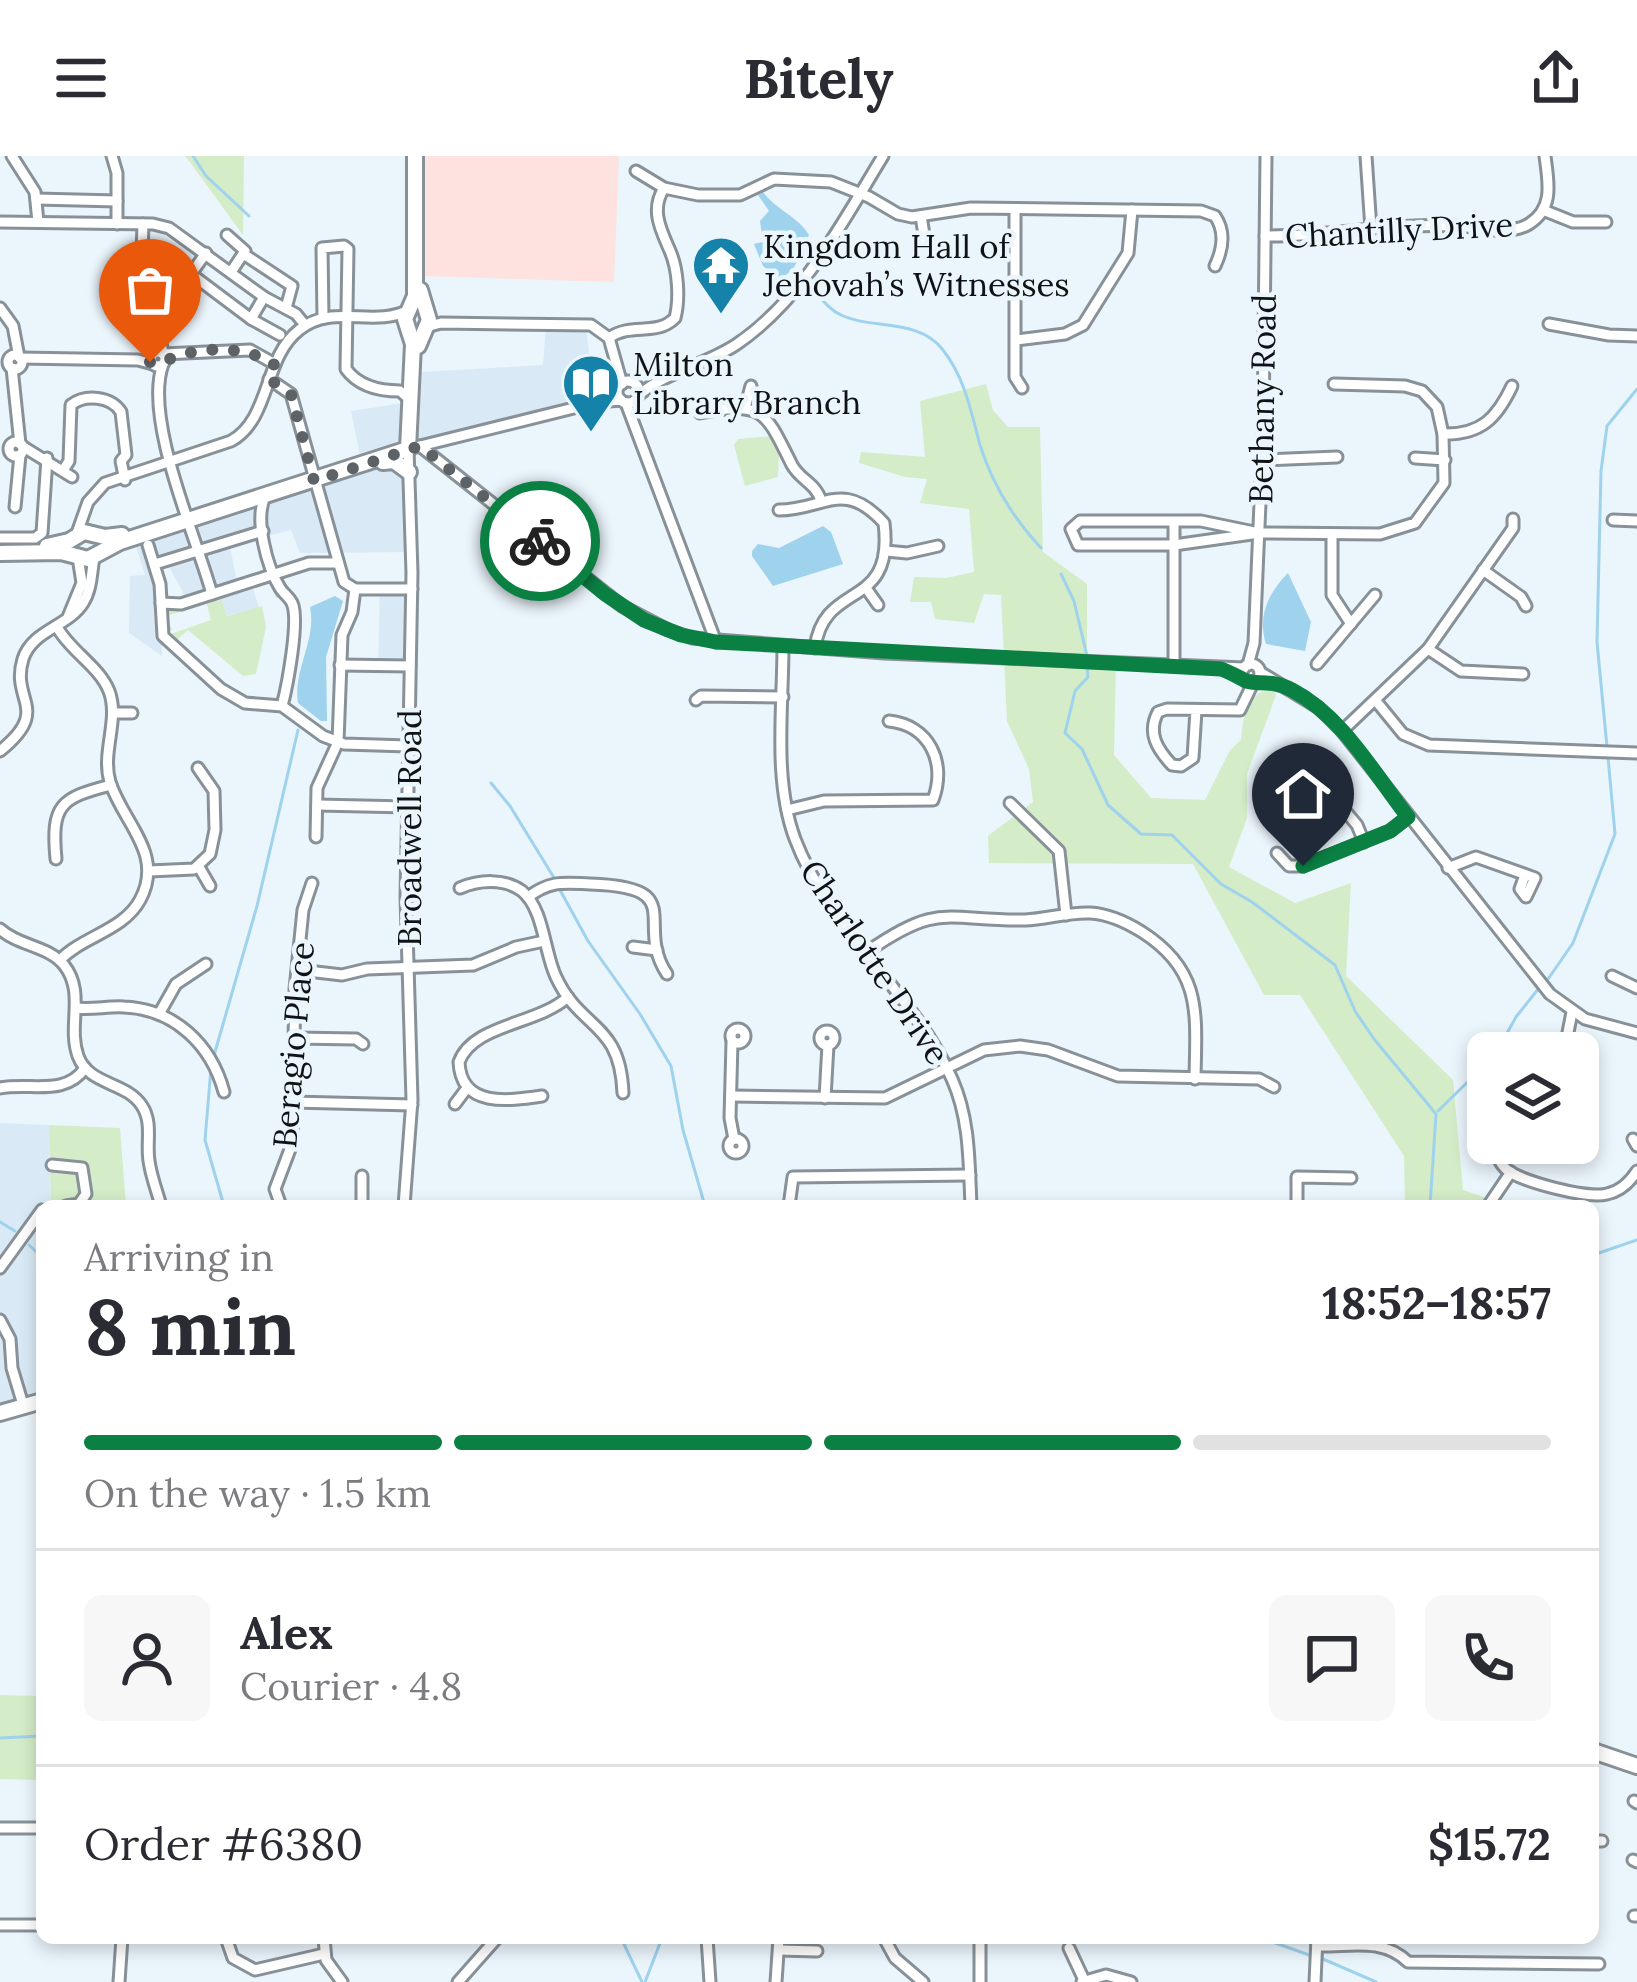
<!DOCTYPE html>
<html lang="en">
<head>
<meta charset="utf-8">
<style>
	body { margin:0; font-family:Lora,serif; background:#f7f7f7; color:#2b2b33; height:100vh; display:flex; flex-direction:column; font-size:45px; white-space:nowrap }
	* { box-sizing:border-box; margin:0 }
	p { font-size:39px; color:#7c7c81 }
	.icon { flex:none; width:66px; height:66px; fill:none; stroke:currentColor; stroke-width:2; stroke-linecap:round; stroke-linejoin:round }
	.map { position:relative; flex:1; overflow:hidden }
	.sheet { position:absolute; left:36px; top:1044px; width:1563px; height:744px; display:flex; flex-direction:column; background:#fff; border-radius:18px; box-shadow:0 6px 18px #0003 }
	.sheet>* { flex:none }
	.fabs { position:absolute; left:1467px; top:876px; display:grid; gap:24px }
	.fabs a { display:grid; place-items:center; width:132px; height:132px; border-radius:18px; background:#fff; box-shadow:0 6px 18px #0003; font-size:60px }
	.pin { position:absolute; display:grid; place-items:center; width:102px; height:102px; color:#fff; margin:-123px -51px; border-radius:50% 50% 50% 0; rotate:-45deg; box-shadow:0 0 12px #0007 }
	.pin .icon { rotate:45deg }
	.courier { position:absolute; display:grid; place-items:center; width:120px; height:120px; margin:-60px; border:9px solid #0b8043; border-radius:50%; background:#fff; color:#222; box-shadow:0 3px 15px #0007 }
	.overview em { font-style:normal; font-weight:700 }
	.overview div { display:flex; flex-direction:column-reverse }
	.overview { display:flex; align-items:center; justify-content:space-between; height:204px; padding:0 48px }
	h1 { font-size:78px; font-weight:700; line-height:90px }
	.bar { display:grid; grid-template-columns:repeat(4,1fr); gap:18px 12px; align-content:center; height:144px; padding:0 48px }
	.bar i { height:15px; border-radius:9px; background:#e1e1e2 }
	.bar .current { background:#0b8043 }
	.bar p { grid-column:span 4 }
	.line { display:flex; align-items:center; gap:30px; padding:0 48px; border-top:3px solid #e1e1e2 }
	.line div { flex:1 }
	.round { display:grid; place-items:center; flex:none; width:126px; height:126px; border-radius:18px; background:#f7f7f7 }
	header { display:flex; justify-content:space-between; align-items:center; height:156px; padding:0 48px; background:#fff; font-size:54px; font-weight:700 }
	.map>svg:first-child { display:block }
	.built { fill:#d9eaf6 }
	.education { fill:#fde2df }
	.green { fill:#d5ecc8 }
	.water { fill:#9ed2ed }
	.lines { fill:none; stroke-linecap:round; stroke-linejoin:round }
	.stream { stroke:#9ed2ed; stroke-width:3 }
	.minor-casing { stroke:#889198; stroke-width:15 }
	.major-casing { stroke:#889198; stroke-width:20 }
	.minor { stroke:#fff; stroke-width:9 }
	.major { stroke:#fff; stroke-width:14 }
	.done { stroke:#5d6266; stroke-width:12; stroke-dasharray:0 21.6 }
	.route { stroke:#0b8043; stroke-width:15 }
	.labels { text-anchor:middle; stroke-width:9; stroke-linejoin:round; paint-order:stroke }
	.street-label { font-size:33px; fill:#101316; stroke:#ebf5fc }
	.poi-label { font-size:33px; fill:#101316; stroke:#ebf5fc; text-anchor:start }
</style>
</head>
<body>
<header><svg class="icon" aria-label="menu" viewBox="0 0 24 24"><path d="M4 6h16M4 12h16M4 18h16"/></svg>Bitely<svg class="icon" aria-label="share" viewBox="0 0 24 24"><path d="M12 15V3M7 8l5-5 5 5M5 13v7h14v-7"/></svg></header>
<div class="map">
<svg width="1637" height="1826" viewBox="0 0 1637 1826">
	<rect width="100%" height="100%" fill="#ebf5fc"/>
	<g class="built">
		<path d="M546 170H586L595 249 411 297 413 396 300 397 291 374 230 390 237 427 251 425 259 452 220 461 213 440 187 444 167 407 159 412 162 500 129 477 130 420 145 419 133 381 362 309 351 255 417 245 421 216 543 209Z"/>
		<path d="M380 429H412L409 510H378Z"/>
		<path d="M0 967 49 969 51 1050H42V1247L0 1256Z"/>
	</g>
	<path class="education" d="M422 0H619L614 126 422 120Z"/>
	<g class="green">
		<path d="M185 0H244L243 79 192 9Z"/>
		<path d="M986 228 993 254 1008 271H1040L1043 396 1087 428V499L1116 500 1114 599 1151 642 1205 644 1230 594 1241 584C1243 562 1246 536 1272 533L1276 539 1247 618V662L1229 711 1295 747 1351 727 1346 820 1453 924 1463 1034 1511 1050H1405L1404 1000 1300 839H1264L1193 708 989 707 988 680 1033 646 1029 613 1007 565 1001 439 984 438 974 467 935 463 931 446H910L914 421 946 422 974 416 969 353 920 347 927 323 905 321 859 307 861 296 925 301 920 245Z"/>
		<path d="M774 280 779 295 778 321 745 330 734 289 738 283Z"/>
		<path d="M269 421 281 440 276 442 270 426 221 442 227 460 262 450 266 471 256 518 243 520 188 474 177 484 178 491 165 480 211 464 207 448 166 460 172 474 165 475 163 454 166 451Z"/>
		<path d="M49 969 120 972 126 1050H51Z"/>
		<path d="M0 1539 42 1540V1624L0 1623Z"/>
	</g>
	<g class="water">
		<path d="M763 36C776 54 799 61 809 79 800 96 798 117 778 122L763 110 754 88 763 86 760 65 769 55 758 39Z"/>
		<path d="M823 370 831 376 843 408 773 430 752 400V395L758 388 779 392Z"/>
		<path d="M1288 417 1311 466 1305 495 1266 488C1257 460 1269 436 1288 417Z"/>
		<path d="M335 440 343 445 326 501 327 565H321L298 547C293 513 317 484 310 451Z"/>
	</g>
	<g class="lines">
		<g class="stream">
			<path d="M193 0 206 20 249 60"/>
			<path d="M807 127C819 138 826 152 841 159 873 174 919 162 943 194 965 222 971 256 980 289 992 327 1013 362 1041 392"/>
			<path d="M1061 418 1074 445 1087 500"/>
			<path d="M1087 510 1088 521 1075 535 1065 577 1082 593 1108 649 1141 678 1172 679 1221 728 1252 746 1335 809 1355 855 1374 883 1436 958 1430 1050"/>
			<path d="M1607 591 1597 486 1601 315 1607 270 1637 233"/>
			<path d="M491 627 510 650 556 725"/>
			<path d="M560 734 588 785 640 858 671 910 683 974 705 1050"/>
			<path d="M1546 826 1573 787 1615 678 1608 601"/>
			<path d="M1496 897 1516 861 1539 832"/>
			<path d="M213 903 257 750 298 574"/>
			<path d="M211 912 205 984 224 1050"/>
			<path d="M1438 955 1488 906"/>
			<path d="M0 1066 15 1075"/>
			<path d="M29 1089 42 1101"/>
			<path d="M1593 1099 1637 1084"/>
			<path d="M0 1582 42 1580"/>
			<path d="M621 1782 642 1826"/>
			<path d="M1261 1782 1312 1800"/>
			<path d="M1323 1803 1376 1826"/>
			<path d="M645 1826 662 1782"/>
		</g>
		<g class="minor-casing">
			<g id="minor">
				<path d="M12 0 35 36 38 66"/>
				<path d="M112 0 117 17V68"/>
				<path d="M1366 0 1371 73"/>
				<path d="M636 15 664 32 698 39H740L774 23 831 26 869 41 898 58 912 61 971 52 1201 55 1215 60C1226 76 1223 93 1215 110"/>
				<path d="M36 43 117 45"/>
				<path d="M1015 53V221L1022 232"/>
				<path d="M1543 54 1573 66H1606"/>
				<path d="M921 60 925 85"/>
				<path d="M0 66 153 68 169 72 264 141 296 158 305 169"/>
				<path d="M143 68 141 127 156 164 163 197"/>
				<path d="M227 79 245 95 231 116"/>
				<path d="M1265 80C1328 81 1391 67 1454 70 1477 70 1508 81 1529 68 1555 52 1548 25 1545 0"/>
				<path d="M206 97 191 118 251 163 264 141"/>
				<path d="M245 99 292 130 286 152"/>
				<path d="M0 152 13 170 19 201"/>
				<path d="M323 162 322 92 344 90 348 93 346 213C359 231 380 235 400 235L409 243"/>
				<path d="M251 163 280 179"/>
				<path d="M1549 168 1609 179 1637 180"/>
				<path d="M426 171 441 167 591 169 609 182 622 228"/>
				<path d="M609 182C631 166 656 181 675 162 680 143 678 113 670 95 661 74 650 54 664 32"/>
				<path d="M1016 184 1065 178 1083 169 1128 97 1132 54"/>
				<circle cx="158" cy="203" r="7"/>
				<path d="M163 198 250 194 275 208"/>
				<circle cx="15" cy="206" r="7"/>
				<path d="M20 202 138 204 153 208"/>
				<path d="M163 208C143 263 196 380 212 438"/>
				<path d="M12 212 20 288"/>
				<path d="M269 223 291 238 344 426 355 433H412"/>
				<circle cx="628" cy="236" r="11"/>
				<path d="M639 239C665 216 706 209 737 188 803 143 842 67 883 0"/>
				<path d="M626 247 716 486"/>
				<path d="M745 252 751 230"/>
				<path d="M700 257C764 245 765 255 792 309 800 324 816 327 821 345"/>
				<path d="M1443 278C1481 279 1497 262 1512 230"/>
				<circle cx="16" cy="293" r="7"/>
				<path d="M22 290 72 321"/>
				<path d="M420 290 622 450 668 474 692 482 884 497 1244 512"/>
				<path d="M1415 302 1445 304"/>
				<path d="M1262 304 1337 301"/>
				<path d="M64 313 69 305 71 249C85 238 111 240 121 256L126 299 121 305 125 324"/>
				<path d="M265 341C254 363 267 411 280 432 283 437 290 442 292 447 300 464 287 531 282 550"/>
				<path d="M15 351 20 299"/>
				<path d="M779 354C824 354 843 322 884 367 895 456 824 423 815 492"/>
				<path d="M1613 364 1637 365"/>
				<path d="M1174 366V510"/>
				<path d="M1259 377 1201 365H1080L1071 373 1078 389H1174L1259 377 1380 378 1415 367 1444 327 1443 278 1437 251 1422 235 1405 230 1334 228"/>
				<path d="M1332 378V439L1351 468"/>
				<path d="M76 380 88 346 105 327 231 285C271 263 263 202 299 174 332 147 374 172 409 154"/>
				<path d="M0 382H35L42 377 47 302"/>
				<path d="M148 389 160 428 163 480 221 533 245 547 282 550 323 580 344 588 408 590"/>
				<path d="M886 395 907 397 938 390"/>
				<path d="M155 408 263 375"/>
				<path d="M1483 414 1521 441 1526 450"/>
				<path d="M866 432 878 449"/>
				<path d="M161 447 181 448 309 407H338"/>
				<path d="M68 461 82 427 78 401"/>
				<path d="M57 471C70 495 99 510 109 535 120 564 101 596 110 626 123 667 165 698 140 744 123 775 83 780 60 804"/>
				<path d="M783 490C783 552 773 624 795 683 829 773 913 836 952 923 970 963 969 1007 971 1050"/>
				<path d="M1428 493 1461 515 1523 518"/>
				<path d="M1317 508 1375 439"/>
				<circle cx="1251" cy="517" r="9"/>
				<path d="M340 509 410 510"/>
				<path d="M1248 509 1254 487 1263 277 1266 0"/>
				<path d="M1260 516 1319 552 1342 575 1550 838 1585 863 1637 877"/>
				<path d="M696 544 701 540 783 541"/>
				<path d="M1376 545 1403 578 1429 589 1637 597"/>
				<path d="M1196 554 1193 602 1181 610 1172 609C1157 593 1147 577 1158 556L1167 553 1240 554 1254 525"/>
				<path d="M113 557H132"/>
				<path d="M1342 575 1428 493 1513 372V363"/>
				<path d="M0 595C52 553 10 545 23 503 32 474 68 471 83 447 92 433 91 417 94 402"/>
				<path d="M1010 647 1059 695 1066 759"/>
				<path d="M317 649 408 651"/>
				<path d="M1341 650 1357 669 1364 686"/>
				<path d="M787 654 824 645 933 644C947 606 929 569 889 565"/>
				<path d="M316 681 317 632 338 586 342 479 352 456 355 433"/>
				<path d="M1277 697 1289 710H1303L1390 675 1408 661"/>
				<path d="M56 703C51 649 60 642 111 629"/>
				<path d="M199 711 210 730"/>
				<path d="M1448 712 1476 701 1535 722 1526 741 1520 733 1525 719"/>
				<path d="M149 715 194 713 210 698 215 674 214 635 198 612"/>
				<path d="M460 732C479 724 504 722 522 735 544 753 544 796 556 821 581 875 620 865 623 937"/>
				<path d="M528 741C551 724 563 727 590 728 691 731 633 767 667 818"/>
				<path d="M0 773C18 790 49 790 64 809 86 837 67 869 78 900 89 930 126 925 142 950 153 967 146 986 149 1005 151 1020 157 1035 161 1050"/>
				<path d="M633 791 657 794"/>
				<path d="M867 796C940 745 946 765 1025 764 1047 763 1068 756 1090 757 1109 758 1126 766 1142 776 1203 815 1196 858 1195 923"/>
				<path d="M299 814 342 819 367 813 473 809 516 791 544 785"/>
				<path d="M1612 820 1637 832"/>
				<path d="M76 852C92 854 108 850 124 851 174 853 211 888 224 936"/>
				<path d="M159 858 176 828 206 808"/>
				<circle cx="738" cy="880" r="7"/>
				<circle cx="827" cy="882" r="7"/>
				<path d="M294 882 356 883 363 888"/>
				<path d="M732 886 730 962 734 983"/>
				<path d="M1564 897 1572 856"/>
				<path d="M0 932C30 926 65 941 85 912"/>
				<path d="M542 940C508 945 461 952 459 906 473 868 537 869 568 841"/>
				<path d="M731 940 885 942 984 894 1020 890 1048 894 1118 920 1259 923 1274 931"/>
				<path d="M825 942 828 889"/>
				<path d="M293 946 412 949"/>
				<path d="M455 948 467 932"/>
				<circle cx="736" cy="990" r="7"/>
				<path d="M1633 983 1637 990"/>
				<path d="M1494 987C1496 996 1498 1006 1506 1013 1521 1026 1588 1043 1607 1038 1621 1035 1630 1026 1637 1015"/>
				<path d="M52 1009 82 1012 86 1038 79 1048 66 1050"/>
				<path d="M362 1020V1050"/>
				<path d="M281 1050 275 1033 292 988 295 833 303 754 312 727"/>
				<path d="M404 1050 412 944 406 741 412 417 408 293 598 246 621 244"/>
				<path d="M789 1050 793 1021 970 1019"/>
				<path d="M1297 1050V1021L1351 1022"/>
				<path d="M1488 1050 1511 1016"/>
				<path d="M0 1112 42 1054"/>
				<path d="M0 1164 10 1183 12 1212 24 1252"/>
				<path d="M1634 1645 1637 1647"/>
				<path d="M0 1672H42"/>
				<path d="M1593 1685H1602"/>
				<path d="M1633 1704 1637 1706"/>
				<path d="M1634 1760H1637"/>
				<path d="M0 1769H42"/>
				<path d="M226 1782 233 1802 255 1814 324 1798"/>
				<path d="M324 1782 326 1804 342 1826"/>
				<path d="M707 1782 710 1826"/>
				<path d="M884 1782 895 1802 923 1826"/>
				<path d="M1317 1790C1350 1791 1382 1781 1408 1806L1599 1808"/>
				<path d="M1069 1792 1084 1824"/>
				<path d="M779 1794 817 1795"/>
				<path d="M119 1826 122 1782"/>
				<path d="M458 1826 497 1782"/>
				<path d="M776 1826 779 1782"/>
				<path d="M980 1826V1782"/>
				<path d="M1082 1826 1106 1819 1131 1826"/>
				<path d="M1315 1826 1317 1782"/>
			</g>
		</g>
		<g class="major-casing">
			<g id="major">
				<path d="M418 190 429 164 420 134"/>
				<path d="M408 293 413 188 405 163 415 140V0"/>
				<path d="M383 306 394 305 409 316"/>
				<path d="M47 390 69 385 84 376 105 381 122 379"/>
				<path d="M0 397 61 396 88 403 120 386 408 293"/>
				<path d="M0 1257 42 1245"/>
				<path d="M1593 1595 1637 1610"/>
			</g>
		</g>
		<use href="#minor" class="minor"/>
		<use href="#major" class="major"/>
	</g>
	<g class="lines">
		<path class="done" d="M150 206C164 211 163 204 177 200 209 190 247 191 274 208L269 223 291 238 314 325 420 290 540 385"/>
		<path class="route" d="M540 385 605 438 644 464 681 479 716 486 1221 513C1230 516 1238 521 1246 525 1257 529 1272 523 1292 534 1342 560 1374 617 1408 661L1390 675 1303 710"/>
	</g>
	<defs>
		<g id="temple-pin" transform="scale(3)"><path d="M0 17L-7.5 6A9.5 9.5 0 1 1 7.5 6Z" fill="#1482a9" stroke="#ebf5fc"/><path d="M0-6L5-2H3V0L6.5 2.5H4V6H1.5V3h-3V6H-4V2.5H-6.5L-3 0V-2H-5Z" fill="#fff"/></g>
		<g id="library-pin" transform="scale(3)"><path d="M0 17L-7.5 6A9.5 9.5 0 1 1 7.5 6Z" fill="#1482a9" stroke="#ebf5fc"/><path d="M-6-4Q-3-5.5-.7-3.5V5Q-3 3-6 4ZM6-4Q3-5.5 .7-3.5V5Q3 3 6 4Z" fill="#fff"/></g>
	</defs>
	<g fill-rule="evenodd">
		<use href="#temple-pin" x="721" y="109"/>
		<use href="#library-pin" x="591" y="227"/>
	</g>
	<g class="labels">
		<g class="street-label">
			<text transform="translate(1399 74) rotate(-3)" y="12">Chantilly Drive</text>
			<text transform="translate(1262 243) rotate(-89)" y="12">Bethany Road</text>
			<text transform="translate(409 672) rotate(-90)" y="12">Broadwell Road</text>
			<text transform="translate(875 806) rotate(56)" y="12">Charlotte Drive</text>
			<text transform="translate(293 889) rotate(-85)" y="12">Beragio Place</text>
		</g>
		<g class="poi-label">
			<text x="763" y="102">Kingdom Hall of<tspan x="763" dy="38">Jehovah’s Witnesses</tspan></text>
			<text x="633" y="220">Milton<tspan x="633" dy="38">Library Branch</tspan></text>
		</g>
	</g>
</svg>
<div class="fabs">
<a><svg class="icon" aria-label="layers" viewBox="0 0 24 24"><path d="M12 4l9 5-9 5-9-5zM3 14l9 5 9-5"/></svg></a>
</div>
<div class="pin" style="left:150px;top:206px;background:#ea580c"><svg class="icon" aria-label="bag" viewBox="0 0 24 24"><path d="M5 8h14l-1 12H6zM9 8a3 3 0 0 1 6 0"/></svg></div>
<div class="pin" style="left:1303px;top:710px;background:#1f2937"><svg class="icon" aria-label="home" viewBox="0 0 24 24"><path d="M3 11l9-7 9 7M6 9v11h12V9"/></svg></div>
<div class="courier" style="left:540px;top:385px"><svg class="icon" aria-label="bike" viewBox="0 0 24 24"><circle cx="6" cy="16" r="4"/><circle cx="18" cy="16" r="4"/><path d="M6 16l4-8h5l3 8M10 8l3 8H6M13 5h3"/></svg></div>
<section class="sheet">
<div class="overview"><div><h1>8 min</h1><p>Arriving in</p></div><em>18:52–18:57</em></div>
<div class="bar"><i class="current"></i><i class="current"></i><i class="current"></i><i></i><p>On the way · 1.5 km</p></div>
<div class="line" style="height:216px"><a class="round"><svg class="icon" aria-label="person" viewBox="0 0 24 24"><circle cx="12" cy="8" r="4"/><path d="M4 21q1-7 8-7t8 7"/></svg></a><div><b>Alex</b><p>Courier · 4.8</p></div><a class="round"><svg class="icon" aria-label="chat" viewBox="0 0 24 24"><path d="M4 5h16v11H9l-5 4z"/></svg></a><a class="round"><svg class="icon" aria-label="phone" viewBox="0 0 24 24"><path d="M5 4h4l2 5-3 2q2 4 5 5l2-3 5 2v4C11 20 4 13 5 4z"/></svg></a></div>
<div class="line" style="height:156px"><div>Order #6380</div><b>$15.72</b></div>
</section>
</div>
</body>
</html>
